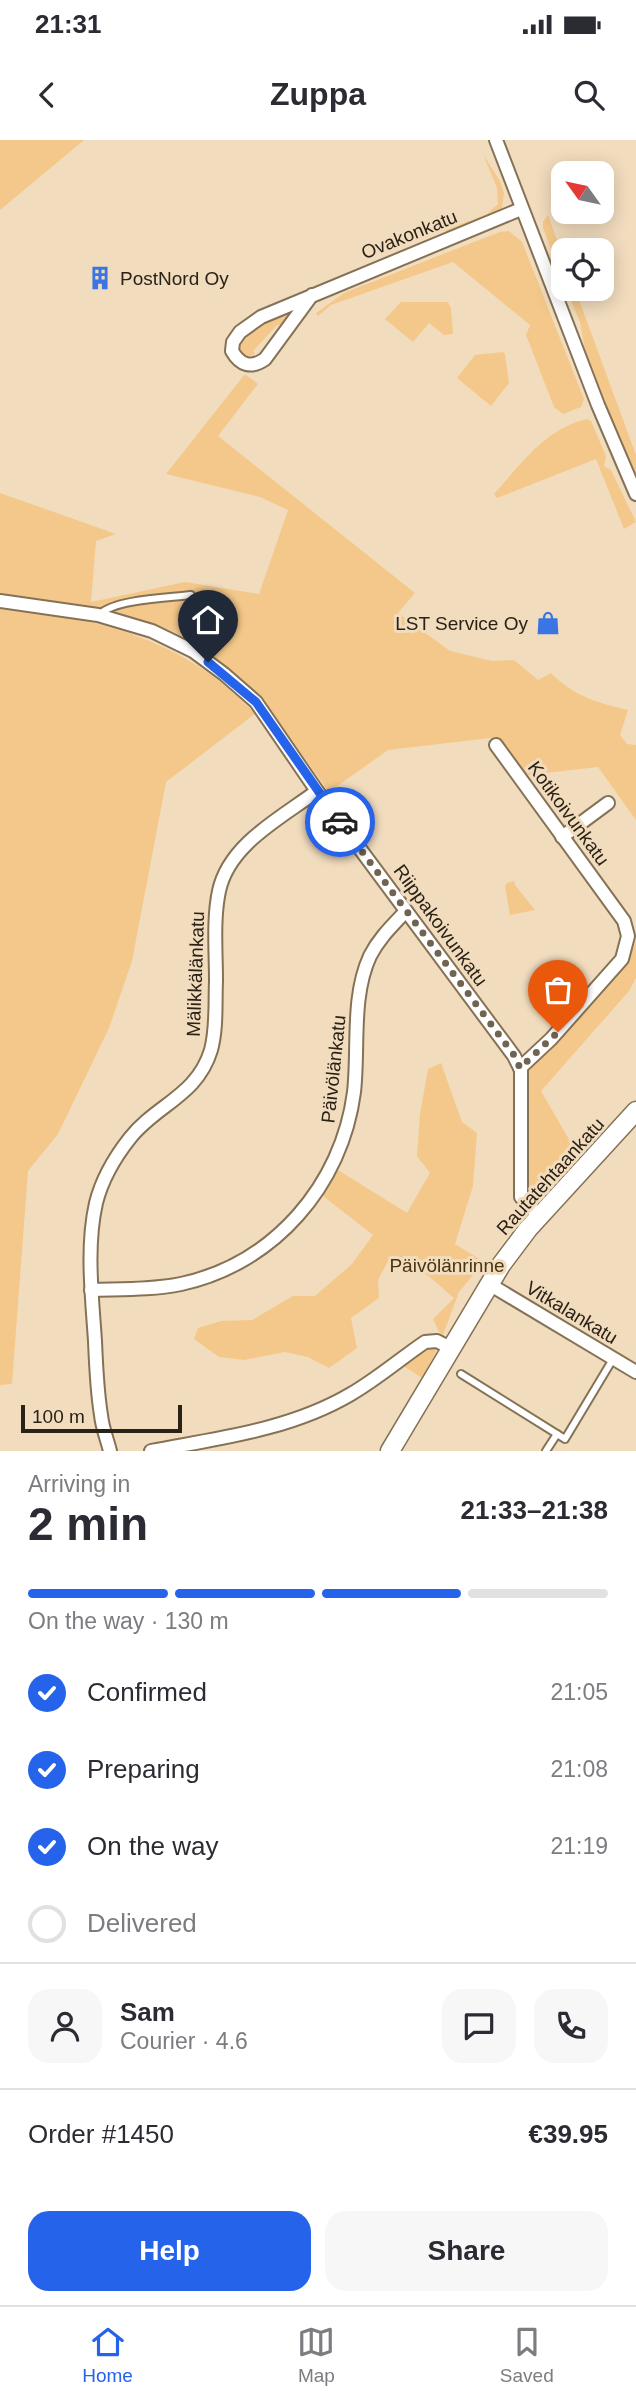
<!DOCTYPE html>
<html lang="en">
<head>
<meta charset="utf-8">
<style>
	body { margin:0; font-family:Helvetica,sans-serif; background:#f7f7f7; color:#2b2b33; height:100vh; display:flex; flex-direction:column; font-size:26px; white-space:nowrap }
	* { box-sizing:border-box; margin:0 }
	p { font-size:23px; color:#7c7c81 }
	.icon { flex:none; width:38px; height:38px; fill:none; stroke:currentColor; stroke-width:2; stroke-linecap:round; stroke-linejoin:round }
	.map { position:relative; height:1311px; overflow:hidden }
	.sheet { display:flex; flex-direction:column; background:#fff; flex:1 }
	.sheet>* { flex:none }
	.needle { width:46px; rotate:303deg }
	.controls { position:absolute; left:551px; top:21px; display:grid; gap:14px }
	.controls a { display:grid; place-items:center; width:63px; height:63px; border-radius:14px; background:#fff; box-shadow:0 4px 18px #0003; font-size:35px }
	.scale { position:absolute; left:21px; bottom:18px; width:161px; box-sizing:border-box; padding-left:7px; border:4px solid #2a2217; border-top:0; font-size:19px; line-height:24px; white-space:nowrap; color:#2a2217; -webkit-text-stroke:5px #f2dcbe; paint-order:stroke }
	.pin { position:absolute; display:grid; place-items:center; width:60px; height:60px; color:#fff; margin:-72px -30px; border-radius:50% 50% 50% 0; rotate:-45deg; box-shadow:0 0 7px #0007 }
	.pin .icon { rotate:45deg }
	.courier { position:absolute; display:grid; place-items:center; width:70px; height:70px; margin:-35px; border:5px solid #2563eb; border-radius:50%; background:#fff; color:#222; box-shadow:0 2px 9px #0007 }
	.summary em { font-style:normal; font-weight:700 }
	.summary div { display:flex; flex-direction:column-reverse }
	.summary { display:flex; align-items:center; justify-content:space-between; height:119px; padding:0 28px }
	h1 { font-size:46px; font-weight:700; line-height:52px }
	.bar { display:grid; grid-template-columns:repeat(4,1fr); gap:10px 7px; align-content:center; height:84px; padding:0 28px }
	.bar i { height:9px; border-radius:5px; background:#e1e1e2 }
	.bar .current { background:#2563eb }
	.bar p { grid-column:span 4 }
	.line { display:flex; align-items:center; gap:18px; padding:0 28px; border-top:2px solid #e1e1e2 }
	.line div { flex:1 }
	.round { display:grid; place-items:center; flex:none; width:74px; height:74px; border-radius:21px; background:#f7f7f7 }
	ol { padding:0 28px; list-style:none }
	li { display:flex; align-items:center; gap:21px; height:77px }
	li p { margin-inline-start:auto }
	li .icon { padding:7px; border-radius:50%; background:#2563eb; color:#fff; stroke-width:4 }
	li:last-child { color:#7c7c81 }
	li i { width:38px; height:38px; border:4px solid #e1e1e2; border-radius:50% }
	.cta { display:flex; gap:14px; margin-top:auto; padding:14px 28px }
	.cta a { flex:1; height:80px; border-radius:21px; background:#2563eb; color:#fff; font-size:28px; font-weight:700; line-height:80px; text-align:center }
	.cta a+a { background:#f7f7f7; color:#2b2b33 }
	.status { display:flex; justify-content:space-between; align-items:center; height:49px; padding:0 35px; background:#fff; direction:ltr }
	.status svg { height:19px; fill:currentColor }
	header { display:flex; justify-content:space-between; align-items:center; height:91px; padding:0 28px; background:#fff; font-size:32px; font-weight:700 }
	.tab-bar { display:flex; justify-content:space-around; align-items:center; height:98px; border-top:2px solid #e1e1e2; background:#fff; font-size:19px; color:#7c7c81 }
	.tab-bar a { display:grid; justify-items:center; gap:4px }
	.tab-bar .current { color:#2563eb }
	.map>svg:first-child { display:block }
	.green { fill:#f4c88a }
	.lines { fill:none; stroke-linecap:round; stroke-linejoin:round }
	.lane-casing { stroke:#857256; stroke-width:10 }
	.street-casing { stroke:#857256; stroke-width:16 }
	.secondary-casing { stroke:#857256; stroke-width:21 }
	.lane { stroke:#fff; stroke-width:6 }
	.street { stroke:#fff; stroke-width:12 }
	.secondary { stroke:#fff; stroke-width:18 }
	.done { stroke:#706351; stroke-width:7; stroke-dasharray:0 12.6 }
	.route { stroke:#2563eb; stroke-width:9 }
	.labels { text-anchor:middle; stroke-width:6; stroke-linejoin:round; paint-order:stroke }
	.street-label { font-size:19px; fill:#2a2217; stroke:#f2dcbe }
	.poi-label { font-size:19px; fill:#2a2217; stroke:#f2dcbe; text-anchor:start }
	.park-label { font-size:19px; fill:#4a3513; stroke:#f2dcbe }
</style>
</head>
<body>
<div class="status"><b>21:31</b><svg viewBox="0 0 49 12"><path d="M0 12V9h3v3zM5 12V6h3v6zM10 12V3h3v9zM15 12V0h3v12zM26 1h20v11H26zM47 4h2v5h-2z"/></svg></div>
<header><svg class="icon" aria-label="back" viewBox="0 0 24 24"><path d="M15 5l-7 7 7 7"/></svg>Zuppa<svg class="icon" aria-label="search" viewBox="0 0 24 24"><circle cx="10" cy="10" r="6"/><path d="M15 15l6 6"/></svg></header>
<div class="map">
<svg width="636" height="1311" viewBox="0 0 636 1311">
	<rect width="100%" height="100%" fill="#f2dcbe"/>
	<g class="green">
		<path d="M0 0H84L0 70Z"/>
		<path d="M483 14 501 43 504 53 502 68 492 75 448 92 425 86 438 75 446 90 487 74 498 64 497 48Z"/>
		<path d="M548 75 563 117V141L543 88V82Z"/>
		<path d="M509 91 522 102 584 259 581 267 563 274 554 267 526 195 530 185 453 122 331 165 318 176 316 173 344 153 479 100 500 92Z"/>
		<path d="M566 149H575L636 315V340L585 210 580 182Z"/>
		<path d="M401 162H448L451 168 453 194 444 195 429 183 413 202 385 179Z"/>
		<path d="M285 172 289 173V176L280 185H277L253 211 255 214 249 216 242 215C231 193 270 180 285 172Z"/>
		<path d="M503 212 505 214 509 243 491 266 457 238 475 215Z"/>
		<path d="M245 234 258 244 218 296 415 453 398 473 450 511 492 521 514 520 538 540 551 533C573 556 598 563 628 570L620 595 627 604 636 605V680L598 627 527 635 499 597 388 610 329 652C282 587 231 507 148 482 101 468 49 463 0 456V353L116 394 96 401 91 462 185 442 259 454 288 370 260 357 166 334Z"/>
		<path d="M587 279 591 281 606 316 604 326 611 330 636 382 624 389 596 319 497 358 494 354C521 324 545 289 587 279Z"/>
		<path d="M0 468C72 473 151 492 210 534 226 545 240 561 256 573L166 642 132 821 109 888 58 994 28 1031 12 1244 0 1245Z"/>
		<path d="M514 741 515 745 535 770 510 775 505 746 507 743Z"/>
		<path d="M636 800V838L629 851 541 951 571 1003 543 1044 542 1050 547 1054 536 1061 528 1055 527 933 532 925C559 896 626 836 636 800Z"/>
		<path d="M441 923 462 982 477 993 473 1046 455 1104 484 1122 459 1152 443 1195 439 1192 433 1179 454 1158C436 1143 413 1118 388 1121L378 1140 379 1158 351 1178 357 1208 329 1228 308 1217 285 1212 244 1220 219 1217 194 1199 198 1188 221 1181 252 1180 293 1156H315L352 1124 373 1095 323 1056 338 1030 407 1073 430 1033 417 1016 420 974 428 929Z"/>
		<path d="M432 1208 437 1209 436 1212 422 1238 402 1225 427 1209Z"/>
	</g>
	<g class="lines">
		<g class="lane-casing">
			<g id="lane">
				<path d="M100 474C116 459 168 458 191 455"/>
				<path d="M461 1234 557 1294"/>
				<path d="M546 1311 557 1294 565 1299 613 1219"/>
			</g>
		</g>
		<g class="street-casing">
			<g id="street">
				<path d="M496 0 598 265 636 354"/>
				<path d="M312 155 265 219C251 229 240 225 232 211L233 202 240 192 261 177 521 69"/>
				<path d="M0 461 98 475 152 491 193 511 224 534 256 562 317 651 514 916 521 930V1057L540 1077"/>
				<path d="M496 605 624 781 628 796 622 819 551 899 520 928"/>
				<path d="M562 697 608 663"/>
				<path d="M489 1144 636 1232"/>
				<path d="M91 1150C121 1149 152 1150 181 1144 274 1124 342 1045 354 952 359 908 351 857 370 816 379 798 393 785 406 771"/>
				<path d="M110 1311C107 1299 102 1287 101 1275 97 1251 96 1225 95 1201 92 1156 86 1107 96 1063 102 1039 115 1017 130 998 157 964 197 956 211 910 217 888 215 863 216 841 216 812 213 779 219 751 229 704 281 678 317 651"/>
				<path d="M151 1311C219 1298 290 1290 351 1254 377 1239 400 1219 425 1202L437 1201 452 1209"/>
			</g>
		</g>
		<g class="secondary-casing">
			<path id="secondary" d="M390 1311 501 1125 528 1089 636 971"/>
		</g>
		<use href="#lane" class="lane"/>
		<use href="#street" class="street"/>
		<use href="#secondary" class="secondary"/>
	</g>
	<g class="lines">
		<path class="done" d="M340 682 514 915 520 928 558 892"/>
		<path class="route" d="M208 522 256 562 340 682"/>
	</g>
	<defs>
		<g id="building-bare" transform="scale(1.89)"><path d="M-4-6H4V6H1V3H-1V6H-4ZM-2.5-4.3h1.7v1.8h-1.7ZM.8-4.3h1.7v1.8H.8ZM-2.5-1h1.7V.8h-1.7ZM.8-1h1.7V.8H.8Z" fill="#3b75e4" stroke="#f2dcbe" stroke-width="2.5" paint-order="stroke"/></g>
		<g id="shop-bare" transform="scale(1.89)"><path d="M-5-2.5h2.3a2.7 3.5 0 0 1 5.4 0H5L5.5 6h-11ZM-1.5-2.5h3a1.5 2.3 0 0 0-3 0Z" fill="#3b75e4" stroke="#f2dcbe" stroke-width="2.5" paint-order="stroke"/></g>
	</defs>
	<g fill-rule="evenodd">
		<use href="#building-bare" x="100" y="138"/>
		<use href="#shop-bare" x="548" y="483"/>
	</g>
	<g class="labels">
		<g class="street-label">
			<text transform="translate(409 94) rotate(-22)" y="7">Ovakonkatu</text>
			<text transform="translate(569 673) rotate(54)" y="7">Kotikoivunkatu</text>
			<text transform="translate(441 785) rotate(54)" y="7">Riippakoivunkatu</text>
			<text transform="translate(195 834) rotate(-88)" y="7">Mälikkälänkatu</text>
			<text transform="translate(333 929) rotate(-84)" y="7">Päivölänkatu</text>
			<text transform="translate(550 1036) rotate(-48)" y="7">Rautatehtaankatu</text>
			<text transform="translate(572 1172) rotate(31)" y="7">Vitkalankatu</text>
		</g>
		<g class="poi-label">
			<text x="120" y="145">PostNord Oy</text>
			<text x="528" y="490" text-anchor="end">LST Service Oy</text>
		</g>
		<g class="park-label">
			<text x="447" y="1132">Päivölänrinne</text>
		</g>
	</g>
</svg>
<div class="controls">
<a><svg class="needle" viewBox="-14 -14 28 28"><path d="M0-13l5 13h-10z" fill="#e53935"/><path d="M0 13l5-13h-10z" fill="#7c7c81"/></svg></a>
<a><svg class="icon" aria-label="locate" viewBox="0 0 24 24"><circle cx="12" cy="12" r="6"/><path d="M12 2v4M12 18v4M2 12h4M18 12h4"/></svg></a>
</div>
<div class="scale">100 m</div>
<div class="pin" style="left:558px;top:892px;background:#ea580c"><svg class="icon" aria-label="bag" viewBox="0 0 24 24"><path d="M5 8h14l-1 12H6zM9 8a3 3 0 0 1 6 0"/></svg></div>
<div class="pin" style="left:208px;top:522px;background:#1f2937"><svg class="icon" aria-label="home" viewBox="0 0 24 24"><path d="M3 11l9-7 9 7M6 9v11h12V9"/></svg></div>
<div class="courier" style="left:340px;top:682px"><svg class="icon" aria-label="car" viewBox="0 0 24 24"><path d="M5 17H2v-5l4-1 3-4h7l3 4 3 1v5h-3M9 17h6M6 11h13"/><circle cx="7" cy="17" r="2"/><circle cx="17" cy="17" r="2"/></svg></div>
</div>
<section class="sheet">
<div class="summary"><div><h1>2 min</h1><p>Arriving in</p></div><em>21:33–21:38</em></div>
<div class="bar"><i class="current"></i><i class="current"></i><i class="current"></i><i></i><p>On the way · 130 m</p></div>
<ol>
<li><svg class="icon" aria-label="check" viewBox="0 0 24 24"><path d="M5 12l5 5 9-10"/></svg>Confirmed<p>21:05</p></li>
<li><svg class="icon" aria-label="check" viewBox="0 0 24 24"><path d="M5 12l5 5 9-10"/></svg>Preparing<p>21:08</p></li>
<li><svg class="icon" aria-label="check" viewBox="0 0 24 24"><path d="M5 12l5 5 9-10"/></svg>On the way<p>21:19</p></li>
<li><i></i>Delivered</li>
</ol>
<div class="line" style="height:126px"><a class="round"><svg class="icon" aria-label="person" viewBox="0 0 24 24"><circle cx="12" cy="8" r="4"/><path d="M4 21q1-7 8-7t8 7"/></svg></a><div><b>Sam</b><p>Courier · 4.6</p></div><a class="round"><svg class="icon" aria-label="chat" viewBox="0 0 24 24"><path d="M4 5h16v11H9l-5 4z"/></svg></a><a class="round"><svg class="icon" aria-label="phone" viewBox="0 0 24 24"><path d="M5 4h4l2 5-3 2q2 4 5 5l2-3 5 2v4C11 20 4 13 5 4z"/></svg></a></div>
<div class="line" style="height:91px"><div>Order #1450</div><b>€39.95</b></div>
<div class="cta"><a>Help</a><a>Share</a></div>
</section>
<nav class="tab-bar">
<a class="current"><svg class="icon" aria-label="home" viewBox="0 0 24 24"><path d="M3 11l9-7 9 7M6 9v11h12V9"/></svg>Home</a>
<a><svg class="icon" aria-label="map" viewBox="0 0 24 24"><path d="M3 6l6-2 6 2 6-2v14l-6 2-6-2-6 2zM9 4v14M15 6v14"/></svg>Map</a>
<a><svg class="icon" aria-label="saved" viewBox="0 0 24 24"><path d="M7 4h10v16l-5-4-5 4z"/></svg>Saved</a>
</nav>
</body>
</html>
